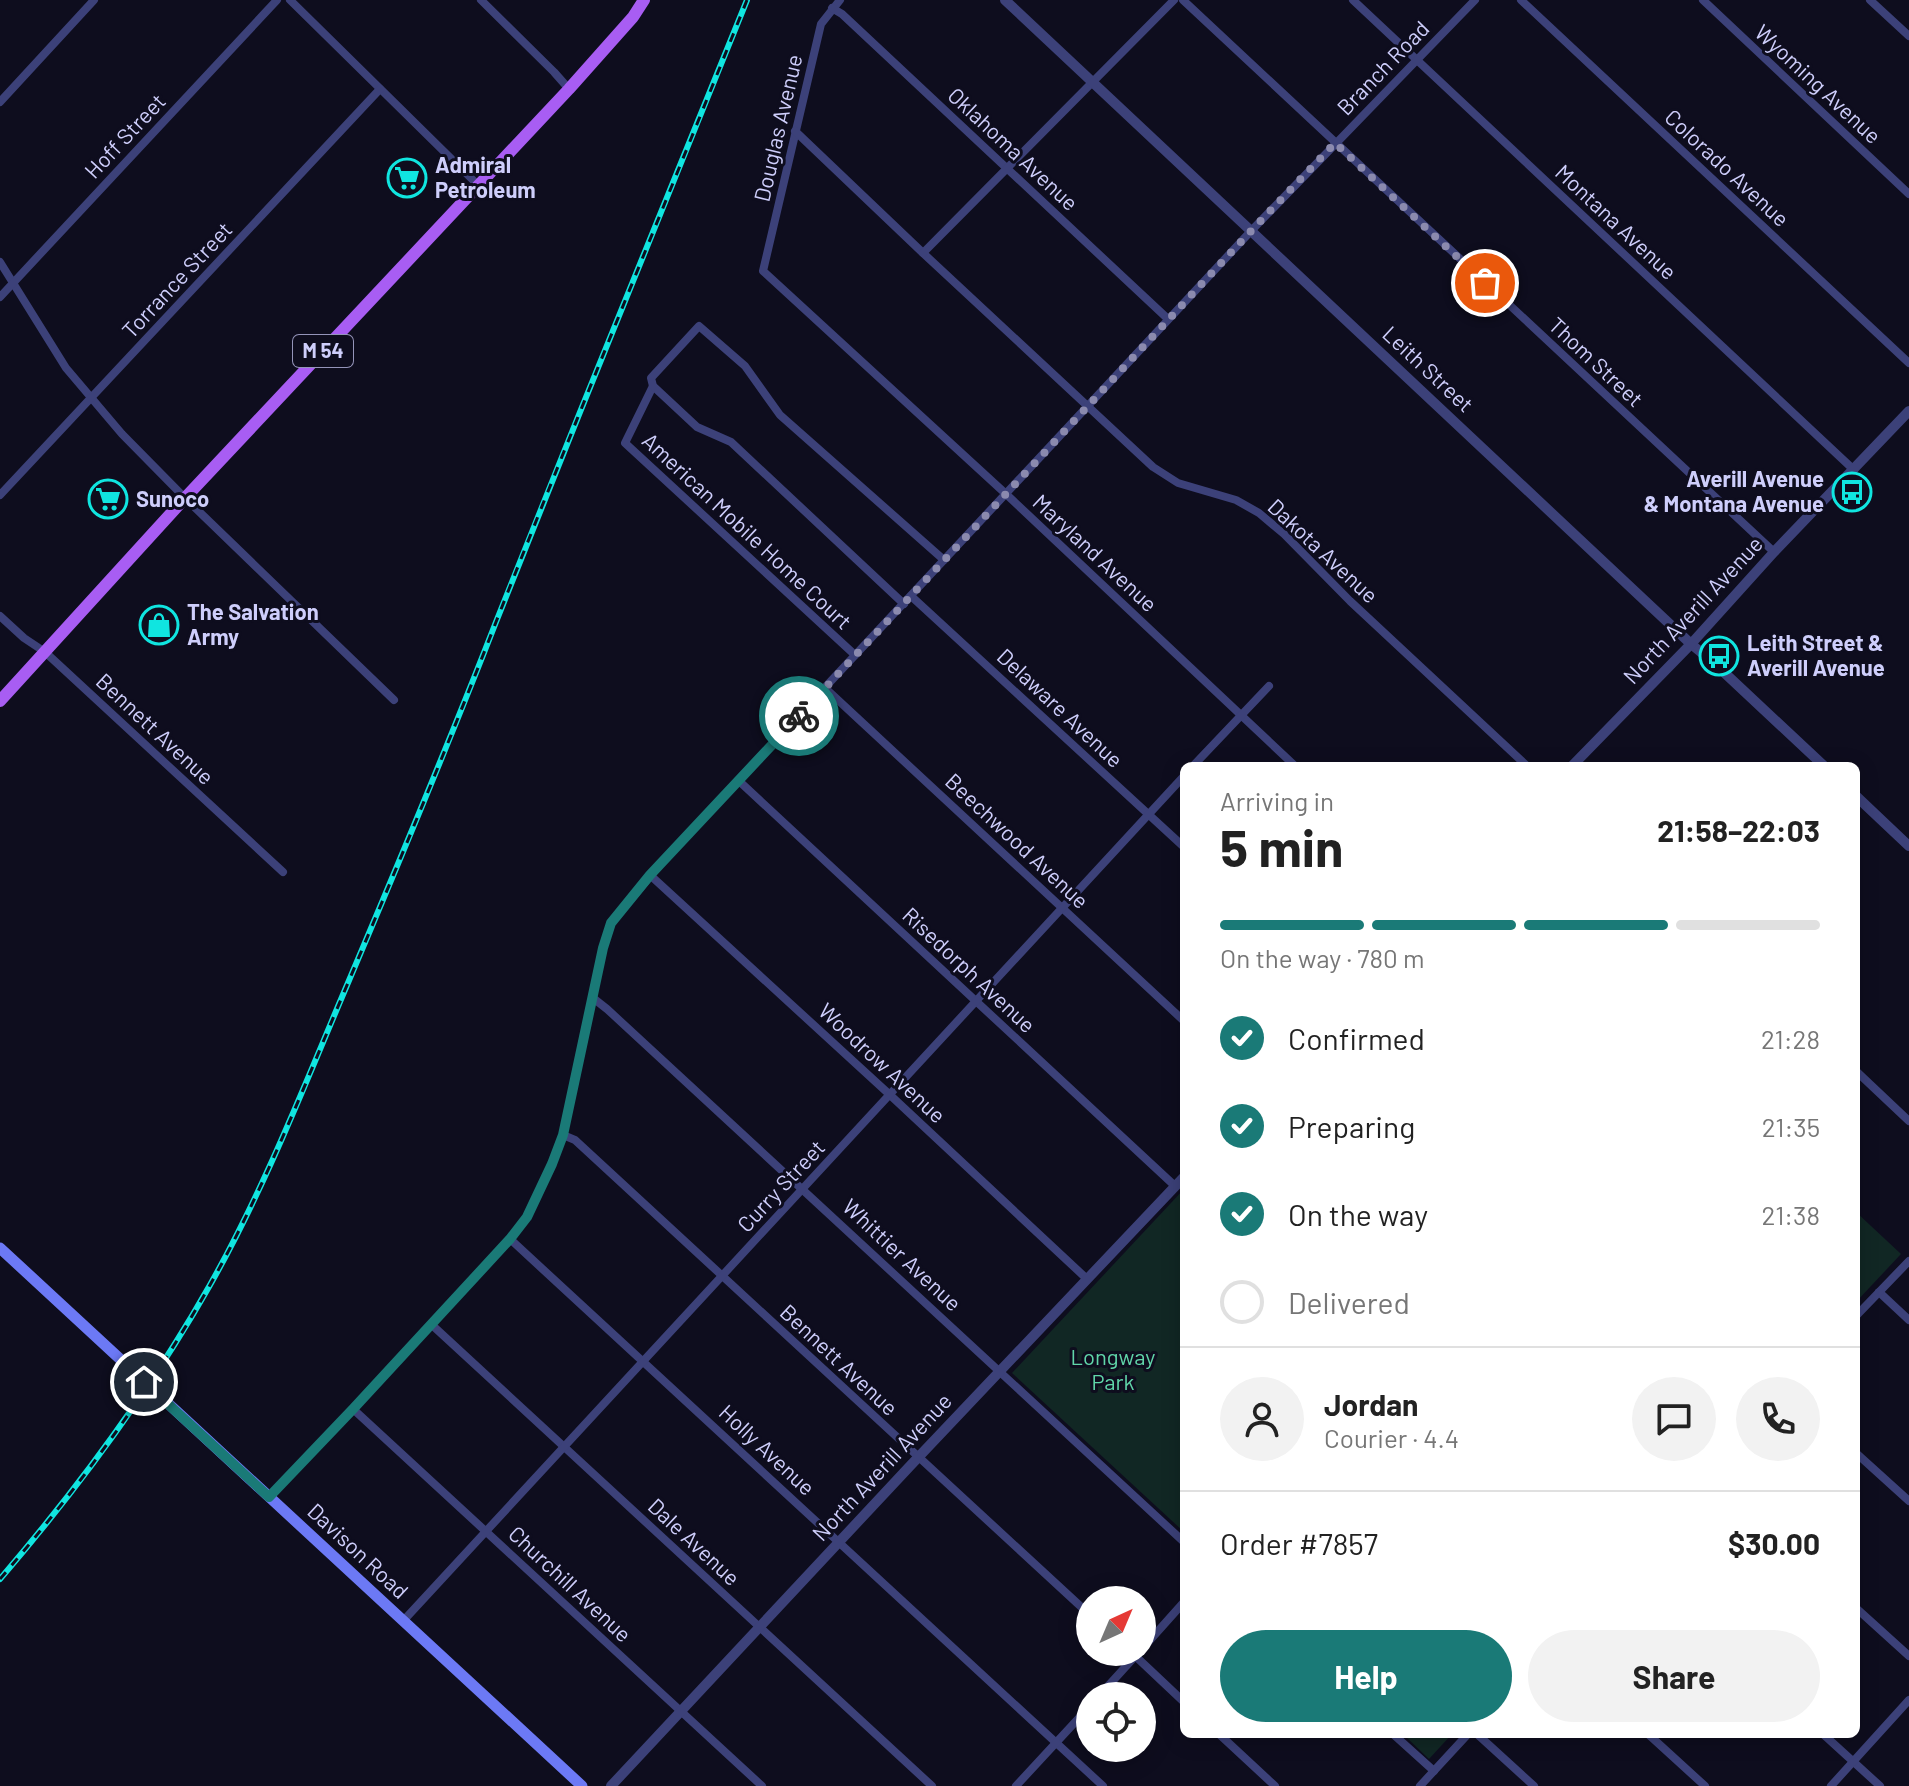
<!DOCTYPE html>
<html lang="en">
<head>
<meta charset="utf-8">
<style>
	body { margin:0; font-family:Barlow,sans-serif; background:#f2f2f2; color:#222; height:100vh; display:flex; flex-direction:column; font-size:30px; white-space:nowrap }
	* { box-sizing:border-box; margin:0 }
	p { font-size:26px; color:#767676 }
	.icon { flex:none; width:44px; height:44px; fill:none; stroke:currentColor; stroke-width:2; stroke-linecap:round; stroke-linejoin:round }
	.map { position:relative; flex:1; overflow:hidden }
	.panel { position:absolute; left:1180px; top:762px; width:680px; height:976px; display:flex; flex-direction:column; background:#fff; border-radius:12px; box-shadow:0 4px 20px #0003 }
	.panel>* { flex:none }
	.needle { width:52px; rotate:44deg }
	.buttons { position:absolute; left:1076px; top:1586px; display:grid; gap:16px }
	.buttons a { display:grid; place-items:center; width:80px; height:80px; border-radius:50%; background:#fff; box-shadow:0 4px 20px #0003; font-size:40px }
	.pin { position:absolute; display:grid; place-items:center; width:68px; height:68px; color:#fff; margin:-34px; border:4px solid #fff; border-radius:50%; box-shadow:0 2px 8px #0007 }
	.courier { position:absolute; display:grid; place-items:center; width:80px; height:80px; margin:-40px; border:6px solid #1a7a77; border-radius:50%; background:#fff; color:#222; box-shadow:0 2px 10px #0007 }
	.summary em { font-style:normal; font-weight:700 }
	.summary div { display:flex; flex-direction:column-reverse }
	.summary { display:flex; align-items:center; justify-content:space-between; height:136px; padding:0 40px }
	h1 { font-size:52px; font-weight:700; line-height:60px }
	.bar { display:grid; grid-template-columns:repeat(4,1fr); gap:12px 8px; align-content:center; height:96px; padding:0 40px }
	.bar i { height:10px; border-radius:6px; background:#e0e0e0 }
	.bar .active { background:#1a7a77 }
	.bar p { grid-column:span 4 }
	.line { display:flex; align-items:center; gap:20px; padding:0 40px; border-top:2px solid #e0e0e0 }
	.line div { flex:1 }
	.round { display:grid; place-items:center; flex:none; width:84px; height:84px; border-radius:42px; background:#f2f2f2 }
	ol { padding:0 40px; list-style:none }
	li { display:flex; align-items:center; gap:24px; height:88px }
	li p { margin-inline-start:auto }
	li .icon { padding:8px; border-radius:50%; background:#1a7a77; color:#fff; stroke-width:4 }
	li:last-child { color:#767676 }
	li i { width:44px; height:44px; border:4px solid #e0e0e0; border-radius:50% }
	.primary-button { display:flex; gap:16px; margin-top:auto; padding:16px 40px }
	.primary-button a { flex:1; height:92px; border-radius:48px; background:#1a7a77; color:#fff; font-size:32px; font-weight:700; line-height:92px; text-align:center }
	.primary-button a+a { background:#f2f2f2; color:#222 }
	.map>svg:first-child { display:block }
	.green { fill:#112724 }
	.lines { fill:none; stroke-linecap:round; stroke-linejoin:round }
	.minor { stroke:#3c4179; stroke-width:8 }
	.tertiary { stroke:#3c4179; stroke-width:10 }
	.secondary { stroke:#6c79f5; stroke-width:11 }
	.primary { stroke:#a85df3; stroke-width:12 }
	.rail-casing { stroke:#10e5e0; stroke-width:6 }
	.rail { stroke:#0e0d1e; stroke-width:3; stroke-dasharray:9; stroke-linecap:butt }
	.done { stroke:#8b8aae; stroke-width:8; stroke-dasharray:0 14.4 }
	.route { stroke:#1a7a77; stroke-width:10 }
	.labels { text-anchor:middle; stroke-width:6; stroke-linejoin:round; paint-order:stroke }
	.shield { fill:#0e0d1e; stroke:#9494b9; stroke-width:2 }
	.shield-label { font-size:20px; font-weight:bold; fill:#cecefb }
	.street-label { font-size:22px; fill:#cecefb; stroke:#0e0d1e }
	.poi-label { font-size:22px; font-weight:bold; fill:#cecefb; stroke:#0e0d1e; text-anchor:start }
	.park-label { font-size:22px; fill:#60d5a9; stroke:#0e0d1e }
</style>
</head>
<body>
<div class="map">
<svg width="1909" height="1786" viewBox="0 0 1909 1786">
	<rect width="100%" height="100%" fill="#0e0d1e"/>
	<g class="green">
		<path d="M1184 1189V1532L1012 1373Z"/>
		<path d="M1856 1212 1901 1254 1856 1302Z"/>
		<path d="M1403 1734H1452L1429 1759Z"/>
	</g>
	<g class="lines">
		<g class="minor">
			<path d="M290 0 479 186"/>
			<path d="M481 0 554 72 569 89"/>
			<path d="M840 0 821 24 763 271 1006 494 1295 766"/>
			<path d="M1183 0 1774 552"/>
			<path d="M1353 0 1854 470"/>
			<path d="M1521 0 1909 363"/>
			<path d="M1703 0 1909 194"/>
			<path d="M1870 0 1909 36"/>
			<path d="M832 8 842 14 1168 319"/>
			<path d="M0 102 94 0"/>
			<path d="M795 131 923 253 1153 467 1178 483 1236 500 1259 513 1284 534 1350 601 1527 766"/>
			<path d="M923 253 1174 0"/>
			<path d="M0 262 66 368 122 434 185 498 394 700"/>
			<path d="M0 297 277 0"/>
			<path d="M653 386 625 443 855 655"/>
			<path d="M0 495 380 89"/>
			<path d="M911 596 1184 847"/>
			<path d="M904 604 731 442 697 427 653 386 651 378 699 326 745 366 780 415 944 560"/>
			<path d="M0 616 24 638 45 652 283 872"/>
			<path d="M825 688 1184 1021"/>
			<path d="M1193 766 1269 686"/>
			<path d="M739 781 1175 1186"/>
			<path d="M650 875 889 1094 1087 1279"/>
			<path d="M593 998 607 1009 1184 1542"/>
			<path d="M1856 1071 1909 1121"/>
			<path d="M563 1135 575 1140 1090 1615"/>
			<path d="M510 1239 1103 1786"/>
			<path d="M1879 1292 1909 1320"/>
			<path d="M1856 1316 1909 1261"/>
			<path d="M432 1325 932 1786"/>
			<path d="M353 1409 762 1786"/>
			<path d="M1856 1453 1909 1501"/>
			<path d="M269 1497 353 1409 510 1239 527 1217 552 1164 563 1135 603 948 611 923 663 861 1251 231 1475 0"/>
			<path d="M1856 1608 1909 1656"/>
			<path d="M404 1620 1184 776"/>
			<path d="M1142 1649 1184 1602"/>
			<path d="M1131 1652 1184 1702"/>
			<path d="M1099 1696 1139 1652"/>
			<path d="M1219 1734 1275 1786"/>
			<path d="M1393 1734 1434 1771"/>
			<path d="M1477 1734 1534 1786"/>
			<path d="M1648 1734 1705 1786"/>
			<path d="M1823 1734 1880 1786"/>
			<path d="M1016 1786 1090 1706"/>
			<path d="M1420 1786 1468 1734"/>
			<path d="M1831 1786 1909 1700"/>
		</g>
		<g class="tertiary">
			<path d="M1005 0 1691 644 1714 663 1824 766"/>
			<path d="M1572 766 1691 644 1774 552 1909 411"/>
			<path d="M1856 796 1909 846"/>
			<path d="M611 1786 910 1466 1184 1177"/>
		</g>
		<path class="secondary" d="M0 1248 582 1786"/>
		<path class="primary" d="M0 701 185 498 569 89 633 17 644 0"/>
		<g class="rail-casing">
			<path id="rail" d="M0 1579C79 1487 150 1391 210 1285 262 1193 301 1094 342 997 395 872 447 748 496 622 578 414 664 207 747 0"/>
		</g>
		<use href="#rail" class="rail"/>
	</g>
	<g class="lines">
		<path class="done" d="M799 716 1251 231 1335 143 1485 283"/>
		<path class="route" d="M144 1382 269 1497 353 1409 510 1239 527 1217 552 1164 563 1135 603 948 611 923 650 875 799 716"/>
	</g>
	<defs>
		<g id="supermarket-ring" transform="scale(2)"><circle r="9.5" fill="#0e0d1e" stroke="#10e5e0" stroke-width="1.5"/><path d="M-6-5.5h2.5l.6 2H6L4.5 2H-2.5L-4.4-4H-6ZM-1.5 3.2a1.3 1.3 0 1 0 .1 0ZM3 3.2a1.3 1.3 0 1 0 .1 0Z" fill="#10e5e0"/></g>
		<g id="bus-ring" transform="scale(2)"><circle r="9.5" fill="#0e0d1e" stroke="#10e5e0" stroke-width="1.5"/><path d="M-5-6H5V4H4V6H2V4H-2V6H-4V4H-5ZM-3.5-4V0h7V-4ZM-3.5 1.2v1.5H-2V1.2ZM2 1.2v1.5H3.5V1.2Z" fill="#10e5e0"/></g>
		<g id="shop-ring" transform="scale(2)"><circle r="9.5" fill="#0e0d1e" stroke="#10e5e0" stroke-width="1.5"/><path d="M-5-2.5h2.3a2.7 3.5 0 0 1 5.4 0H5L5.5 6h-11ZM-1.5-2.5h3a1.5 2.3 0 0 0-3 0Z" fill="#10e5e0"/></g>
	</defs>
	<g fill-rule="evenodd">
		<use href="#supermarket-ring" x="407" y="178"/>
		<use href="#bus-ring" x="1852" y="492"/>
		<use href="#supermarket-ring" x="108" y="499"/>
		<use href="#shop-ring" x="159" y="625"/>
		<use href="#bus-ring" x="1719" y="656"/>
	</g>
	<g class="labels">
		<rect class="shield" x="293" y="335" width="60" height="32" rx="6"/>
		<g class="shield-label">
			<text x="323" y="358">M 54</text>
		</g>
		<g class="street-label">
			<text transform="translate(1383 68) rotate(-46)" y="8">Branch Road</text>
			<text transform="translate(1818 84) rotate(43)" y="8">Wyoming Avenue</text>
			<text transform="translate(778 128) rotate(-77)" y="8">Douglas Avenue</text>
			<text transform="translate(125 136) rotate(-47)" y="8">Hoff Street</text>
			<text transform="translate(1013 149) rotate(43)" y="8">Oklahoma Avenue</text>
			<text transform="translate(1727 168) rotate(43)" y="8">Colorado Avenue</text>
			<text transform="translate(1616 222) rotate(43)" y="8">Montana Avenue</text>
			<text transform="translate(177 280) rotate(-47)" y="8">Torrance Street</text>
			<text transform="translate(1596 362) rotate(43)" y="8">Thom Street</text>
			<text transform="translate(1428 369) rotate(43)" y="8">Leith Street</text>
			<text transform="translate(747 531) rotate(43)" y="8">American Mobile Home Court</text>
			<text transform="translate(1323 551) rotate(43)" y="8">Dakota Avenue</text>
			<text transform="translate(1095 553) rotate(43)" y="8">Maryland Avenue</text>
			<text transform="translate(1693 610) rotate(-47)" y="8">North Averill Avenue</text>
			<text transform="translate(1060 708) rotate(43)" y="8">Delaware Avenue</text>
			<text transform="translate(155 729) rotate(43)" y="8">Bennett Avenue</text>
			<text transform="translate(1017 841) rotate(43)" y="8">Beechwood Avenue</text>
			<text transform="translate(969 970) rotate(43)" y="8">Risedorph Avenue</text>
			<text transform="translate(882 1063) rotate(43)" y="8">Woodrow Avenue</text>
			<text transform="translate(781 1186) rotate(-47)" y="8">Curry Street</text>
			<text transform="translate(902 1255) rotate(43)" y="8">Whittier Avenue</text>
			<text transform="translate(839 1360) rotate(43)" y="8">Bennett Avenue</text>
			<text transform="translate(767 1450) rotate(43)" y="8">Holly Avenue</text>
			<text transform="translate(882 1467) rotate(-47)" y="8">North Averill Avenue</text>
			<text transform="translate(694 1542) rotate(43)" y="8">Dale Avenue</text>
			<text transform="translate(358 1551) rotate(43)" y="8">Davison Road</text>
			<text transform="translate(570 1584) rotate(43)" y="8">Churchill Avenue</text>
		</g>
		<g class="poi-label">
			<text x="435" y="173">Admiral<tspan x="435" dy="25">Petroleum</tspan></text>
			<text x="1824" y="487" text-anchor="end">Averill Avenue<tspan x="1824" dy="25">&amp; Montana Avenue</tspan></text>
			<text x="136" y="507">Sunoco</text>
			<text x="187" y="620">The Salvation<tspan x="187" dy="25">Army</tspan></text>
			<text x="1747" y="651">Leith Street &amp;<tspan x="1747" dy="25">Averill Avenue</tspan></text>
		</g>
		<g class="park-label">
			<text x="1113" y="1365">Longway<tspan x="1113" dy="25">Park</tspan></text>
		</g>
	</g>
</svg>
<div class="buttons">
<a><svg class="needle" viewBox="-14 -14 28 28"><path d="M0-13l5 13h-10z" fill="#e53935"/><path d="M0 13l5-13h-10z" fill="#767676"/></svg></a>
<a><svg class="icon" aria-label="locate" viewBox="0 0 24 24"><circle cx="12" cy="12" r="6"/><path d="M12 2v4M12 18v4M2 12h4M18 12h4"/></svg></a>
</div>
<div class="pin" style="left:1485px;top:283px;background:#ea580c"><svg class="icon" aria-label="bag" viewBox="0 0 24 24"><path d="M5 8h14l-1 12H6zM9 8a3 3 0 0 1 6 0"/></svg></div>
<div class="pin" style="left:144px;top:1382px;background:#1f2937"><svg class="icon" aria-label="home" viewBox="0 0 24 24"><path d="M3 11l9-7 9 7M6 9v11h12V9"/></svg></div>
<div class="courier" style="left:799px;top:716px"><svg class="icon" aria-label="bike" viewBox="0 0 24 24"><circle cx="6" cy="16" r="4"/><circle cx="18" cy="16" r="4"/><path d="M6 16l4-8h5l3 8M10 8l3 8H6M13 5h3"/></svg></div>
<section class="panel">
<div class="summary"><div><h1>5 min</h1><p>Arriving in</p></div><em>21:58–22:03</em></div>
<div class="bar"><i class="active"></i><i class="active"></i><i class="active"></i><i></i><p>On the way · 780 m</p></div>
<ol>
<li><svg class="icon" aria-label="check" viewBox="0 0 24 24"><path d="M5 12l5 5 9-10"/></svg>Confirmed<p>21:28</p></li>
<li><svg class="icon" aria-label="check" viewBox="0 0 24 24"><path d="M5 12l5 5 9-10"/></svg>Preparing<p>21:35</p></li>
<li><svg class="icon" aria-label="check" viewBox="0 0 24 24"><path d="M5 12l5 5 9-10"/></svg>On the way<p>21:38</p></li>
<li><i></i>Delivered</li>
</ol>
<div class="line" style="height:144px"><a class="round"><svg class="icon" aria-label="person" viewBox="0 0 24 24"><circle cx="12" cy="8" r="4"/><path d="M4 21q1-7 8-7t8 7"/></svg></a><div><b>Jordan</b><p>Courier · 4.4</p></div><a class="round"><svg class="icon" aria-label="chat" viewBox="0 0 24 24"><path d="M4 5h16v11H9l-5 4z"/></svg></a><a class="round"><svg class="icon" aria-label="phone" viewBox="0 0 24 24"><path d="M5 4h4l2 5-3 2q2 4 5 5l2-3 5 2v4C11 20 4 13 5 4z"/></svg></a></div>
<div class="line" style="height:104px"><div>Order #7857</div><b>$30.00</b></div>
<div class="primary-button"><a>Help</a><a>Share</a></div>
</section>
</div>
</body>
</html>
